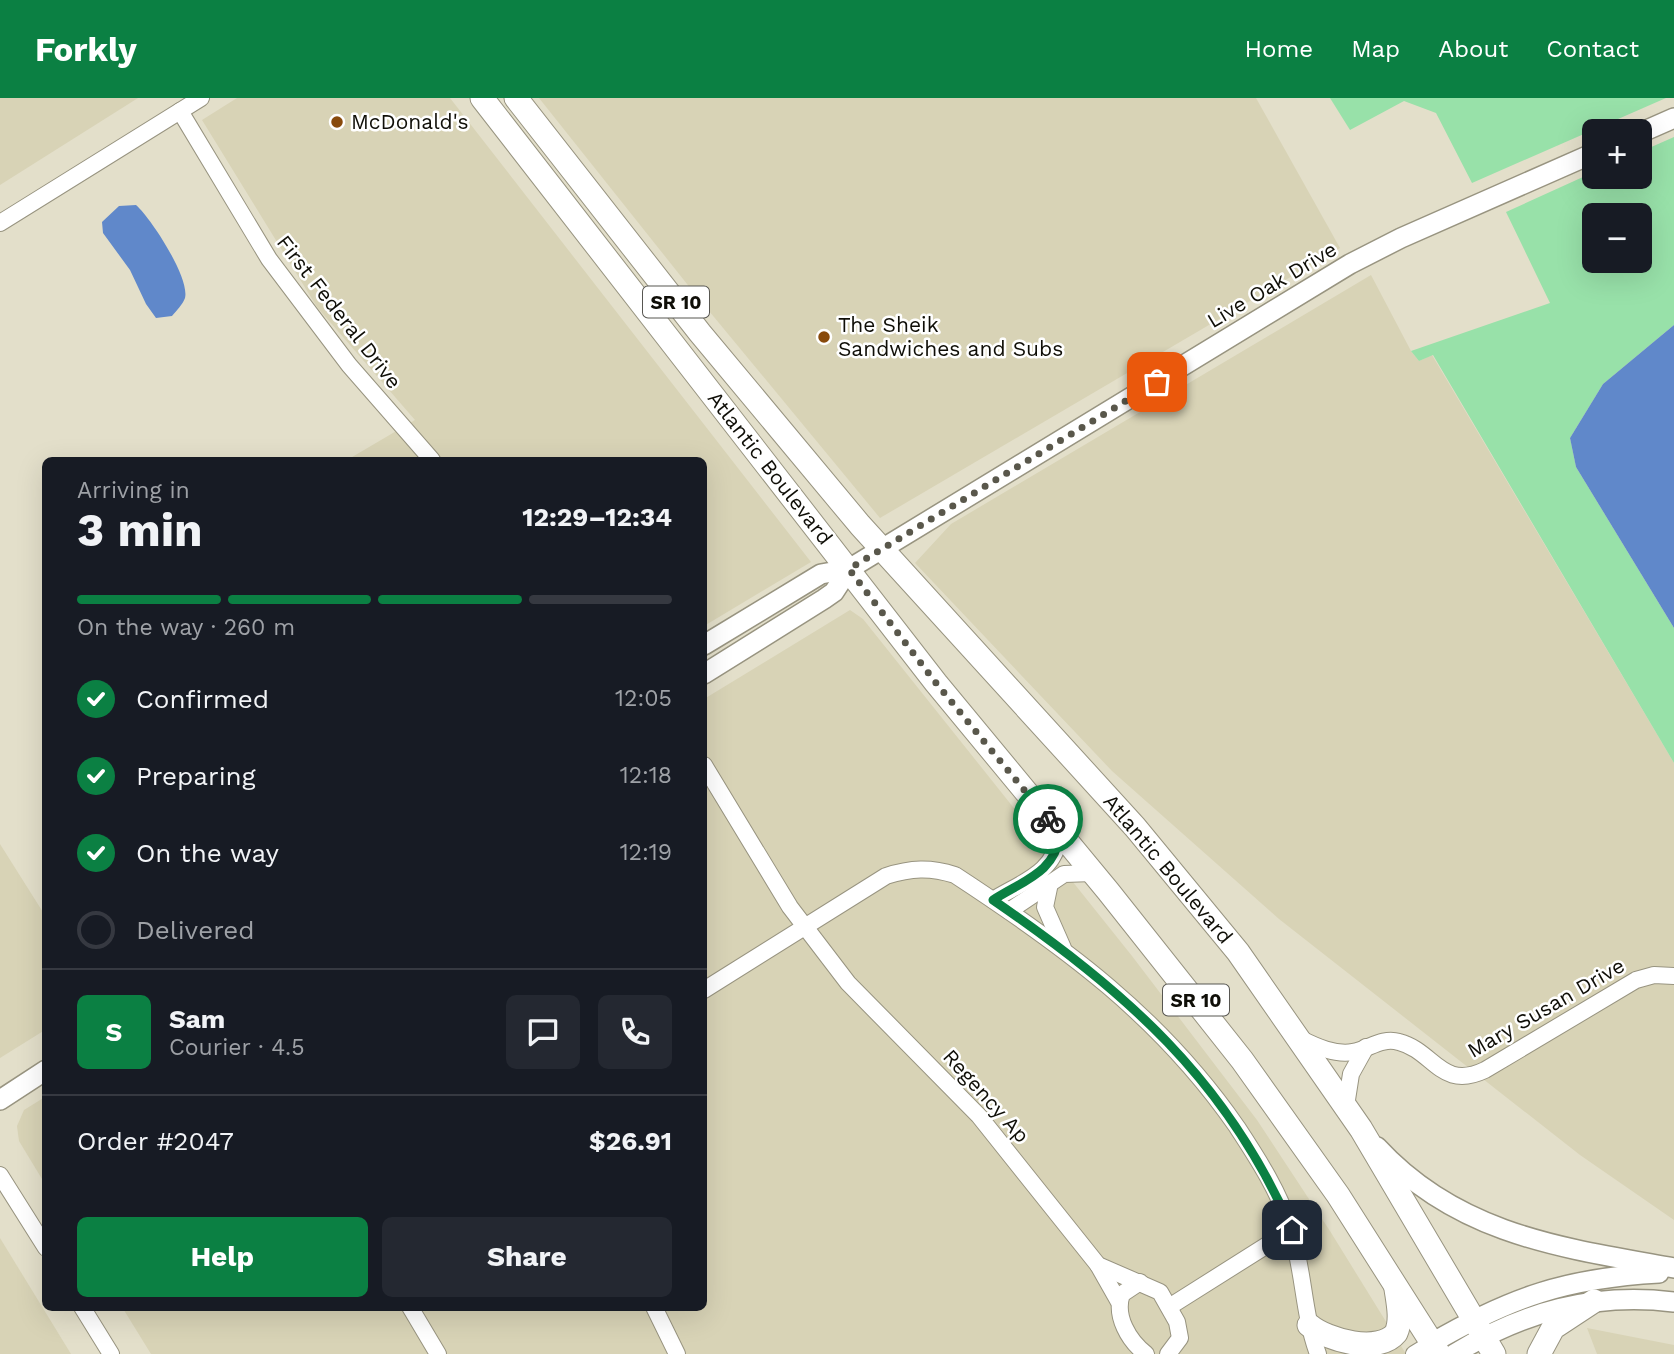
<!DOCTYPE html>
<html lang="en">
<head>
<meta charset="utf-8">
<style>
	body { margin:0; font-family:"Work Sans",sans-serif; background:#242831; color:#f1f3f6; height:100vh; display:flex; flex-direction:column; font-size:26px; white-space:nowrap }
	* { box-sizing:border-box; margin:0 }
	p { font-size:23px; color:#9ea1a6 }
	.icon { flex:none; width:38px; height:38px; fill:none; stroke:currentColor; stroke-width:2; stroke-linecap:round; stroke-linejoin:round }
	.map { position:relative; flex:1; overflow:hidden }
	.panel { position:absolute; left:42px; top:359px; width:665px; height:854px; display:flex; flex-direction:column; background:#171b24; border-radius:10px; box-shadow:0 7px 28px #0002 }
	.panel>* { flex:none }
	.fabs { position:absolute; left:1582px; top:21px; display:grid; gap:14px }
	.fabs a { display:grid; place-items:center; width:70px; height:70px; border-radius:10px; background:#171b24; box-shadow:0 7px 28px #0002; font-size:35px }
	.pin { position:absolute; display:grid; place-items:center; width:60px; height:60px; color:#fff; margin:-30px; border-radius:14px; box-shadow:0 4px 10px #0006 }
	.courier { position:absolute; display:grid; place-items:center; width:70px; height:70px; margin:-35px; border:5px solid #0b8043; border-radius:50%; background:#fff; color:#222; box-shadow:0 2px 9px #0007 }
	.summary em { font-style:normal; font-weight:700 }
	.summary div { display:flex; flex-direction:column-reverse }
	.summary { display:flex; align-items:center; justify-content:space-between; height:119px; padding:0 35px }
	h1 { font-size:46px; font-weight:700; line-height:52px }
	.bar { display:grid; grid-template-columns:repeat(4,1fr); gap:10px 7px; align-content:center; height:84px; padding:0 35px }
	.bar i { height:9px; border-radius:5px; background:#363941 }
	.bar .on { background:#0b8043 }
	.bar p { grid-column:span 4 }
	.line { display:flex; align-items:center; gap:18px; padding:0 35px; border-top:2px solid #363941 }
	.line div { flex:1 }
	.round { display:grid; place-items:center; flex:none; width:74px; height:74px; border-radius:10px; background:#242831 }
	ol { padding:0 35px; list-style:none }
	li { display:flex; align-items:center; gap:21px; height:77px }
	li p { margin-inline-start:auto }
	li .icon { padding:7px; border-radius:50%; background:#0b8043; color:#fff; stroke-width:4 }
	li:last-child { color:#9ea1a6 }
	li i { width:38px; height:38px; border:4px solid #363941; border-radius:50% }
	.button { display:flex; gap:14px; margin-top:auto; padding:14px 35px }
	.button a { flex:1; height:80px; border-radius:10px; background:#0b8043; color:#fff; font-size:28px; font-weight:700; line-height:80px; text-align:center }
	.button a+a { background:#242831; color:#f1f3f6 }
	header { display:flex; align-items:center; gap:42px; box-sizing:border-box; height:98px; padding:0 35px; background:#0b8043; color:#fff }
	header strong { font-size:33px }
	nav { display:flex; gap:38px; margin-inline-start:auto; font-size:24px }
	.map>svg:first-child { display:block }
	.built { fill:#d8d3b6 }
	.green { fill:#98e1a9; fill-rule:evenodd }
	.water { fill:#6088ca }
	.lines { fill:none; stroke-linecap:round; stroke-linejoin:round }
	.minor-casing { stroke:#989480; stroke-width:18 }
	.major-casing { stroke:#989480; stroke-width:22 }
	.highway-casing { stroke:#989480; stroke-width:25 }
	.minor { stroke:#fff; stroke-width:16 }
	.major { stroke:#fff; stroke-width:19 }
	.highway { stroke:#fff; stroke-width:23 }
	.done { stroke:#59574b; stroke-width:7; stroke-dasharray:0 12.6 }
	.route { stroke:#0b8043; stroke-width:9 }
	.poi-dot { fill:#884a0c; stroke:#fff; stroke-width:2.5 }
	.labels { text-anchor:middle; stroke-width:5; stroke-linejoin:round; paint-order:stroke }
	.shield { fill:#fff; stroke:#575651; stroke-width:2 }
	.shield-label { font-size:19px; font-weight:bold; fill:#0f0e07 }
	.poi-label { font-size:21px; fill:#0f0e07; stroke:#fff; text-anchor:start }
	.street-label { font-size:21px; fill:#0f0e07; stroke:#fff }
</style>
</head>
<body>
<header>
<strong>Forkly</strong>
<nav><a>Home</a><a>Map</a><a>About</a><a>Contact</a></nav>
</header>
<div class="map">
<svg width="1674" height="1256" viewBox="0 0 1674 1256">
	<rect width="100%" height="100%" fill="#e3dfca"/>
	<g class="built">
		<path d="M0 0H138L0 87Z"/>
		<path d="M237 0H450L811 464 704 528V362H347L415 322 317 209 202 22Z"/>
		<path d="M539 0H1256L1340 150 880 420 695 196Z"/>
		<path d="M1371 177 1411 253 1419 263 1432 257 1674 665V1122L1580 1057 1279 821 1112 673 915 465 951 426Z"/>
		<path d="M850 512 863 521 1132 858 1257 1022 1330 1133 1406 1256H151L122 1209H704V601Z"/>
		<path d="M0 746 46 819 45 932 0 960Z"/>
		<path d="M45 999V1086L19 1043 17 1028 24 1012Z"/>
		<path d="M0 1140 71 1256H0Z"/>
		<path d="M1587 1230 1674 1247V1256H1597Z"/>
	</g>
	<g class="green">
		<path d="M1330 0H1666L1472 85 1436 15 1404 3 1350 32Z"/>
		<path d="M1674 39V227L1603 286 1570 340 1576 369 1674 530V665L1433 257 1419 263 1411 253 1550 205 1506 114 1594 74V79H1640V54ZM1594 117H1640V163H1594Z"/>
	</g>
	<g class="water">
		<path d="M136 107C151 120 190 180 185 200 183 206 176 213 172 218L156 220 146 206 130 172 103 135 102 124 119 108Z"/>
		<path d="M1674 227V530L1576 369 1570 340 1603 286Z"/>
	</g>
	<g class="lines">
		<g class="minor-casing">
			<g id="minor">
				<path d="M180 13 269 161 349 267 432 362"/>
				<path d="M0 125 201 0"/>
				<path d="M704 667 790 809 848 885 979 1018 1098 1167 1160 1194 1177 1224 1180 1240 1168 1256"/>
				<path d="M1050 785 1045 809 1063 850"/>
				<path d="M993 802C1024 783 1055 775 1060 736"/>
				<path d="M1009 813 1064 776 1093 775"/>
				<path d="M704 892 886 778C911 770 930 769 955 777 1065 849 1161 919 1237 1029 1258 1061 1280 1095 1291 1132 1304 1173 1303 1216 1318 1256"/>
				<path d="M1301 941C1317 949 1335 957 1353 954 1369 951 1382 939 1399 944 1434 953 1441 993 1485 972L1636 882 1654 877 1674 878"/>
				<path d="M1346 1008 1351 976 1366 949"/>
				<path d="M0 1077 46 1150"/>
				<path d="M1098 1167 1119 1204"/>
				<path d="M1140 1184 1122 1196C1114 1218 1129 1243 1146 1256"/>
				<path d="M82 1209 111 1256"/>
				<path d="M410 1209 438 1256"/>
				<path d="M654 1209 677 1256"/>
				<path d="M1169 1209 1291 1132"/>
				<path d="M1414 1256 1432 1245"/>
			</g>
		</g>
		<g class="major-casing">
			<g id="major">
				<path d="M1640 35 1674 20"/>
				<path d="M704 547 821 476 849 471 1350 166 1401 140 1594 55"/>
				<path d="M704 576 824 501 834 494 849 471"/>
				<path d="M0 1002 46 972"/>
				<path d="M1377 1049C1458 1137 1563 1150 1674 1170"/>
				<path d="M1432 1245C1511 1199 1567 1180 1659 1175"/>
				<path d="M1454 1256C1523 1214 1593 1194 1674 1204"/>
			</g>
		</g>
		<g class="highway-casing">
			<g id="highway">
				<path d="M482 0 936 585 1108 793 1242 962 1338 1097 1439 1256"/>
				<path d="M516 0 700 235 860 427 1135 729 1238 854 1361 1031 1494 1256"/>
				<path d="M1309 1227C1328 1243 1379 1256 1396 1235 1402 1222 1398 1205 1396 1191"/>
				<path d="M1539 1256 1553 1230 1594 1203"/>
			</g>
		</g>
		<use href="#minor" class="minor"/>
		<use href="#major" class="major"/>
		<use href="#highway" class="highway"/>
	</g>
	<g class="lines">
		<path class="done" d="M1048 721 936 585 849 471 1157 284"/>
		<path class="route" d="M1048 721 1060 736C1055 775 1024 782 993 802 1125 893 1227 981 1292 1132"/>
	</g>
	<g class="poi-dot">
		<circle cx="337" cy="24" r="7"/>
		<circle cx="824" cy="239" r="7"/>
	</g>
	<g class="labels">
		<g class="shield">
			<rect x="643" y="188.5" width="66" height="31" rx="5"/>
			<rect x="1163" y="886.5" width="66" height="31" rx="5"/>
		</g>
		<g class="shield-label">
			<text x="676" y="211">SR 10</text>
			<text x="1196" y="909">SR 10</text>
		</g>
		<g class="poi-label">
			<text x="351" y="31">McDonald's</text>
			<text x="838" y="234">The Sheik<tspan x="838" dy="24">Sandwiches and Subs</tspan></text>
		</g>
		<g class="street-label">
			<text transform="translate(1272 187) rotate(-31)" y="7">Live Oak Drive</text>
			<text transform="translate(339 214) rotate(52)" y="7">First Federal Drive</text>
			<text transform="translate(770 370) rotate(52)" y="7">Atlantic Boulevard</text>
			<text transform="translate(1168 771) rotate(50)" y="7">Atlantic Boulevard</text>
			<text transform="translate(1546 910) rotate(-30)" y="7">Mary Susan Drive</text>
			<text transform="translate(986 998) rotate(48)" y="7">Regency Ap</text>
		</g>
	</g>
</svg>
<div class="fabs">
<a>+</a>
<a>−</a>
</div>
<div class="pin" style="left:1157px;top:284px;background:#ea580c"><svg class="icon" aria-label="bag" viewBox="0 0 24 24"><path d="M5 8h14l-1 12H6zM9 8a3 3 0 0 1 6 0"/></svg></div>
<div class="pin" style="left:1292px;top:1132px;background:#1f2937"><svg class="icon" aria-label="home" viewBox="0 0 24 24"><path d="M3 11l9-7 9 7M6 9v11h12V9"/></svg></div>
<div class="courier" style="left:1048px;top:721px"><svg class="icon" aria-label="bike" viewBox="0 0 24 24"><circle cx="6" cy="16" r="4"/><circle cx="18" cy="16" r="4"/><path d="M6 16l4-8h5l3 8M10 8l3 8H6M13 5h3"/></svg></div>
<section class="panel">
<div class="summary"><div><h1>3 min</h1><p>Arriving in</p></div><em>12:29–12:34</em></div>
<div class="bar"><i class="on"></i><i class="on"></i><i class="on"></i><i></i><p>On the way · 260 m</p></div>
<ol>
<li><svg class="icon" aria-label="check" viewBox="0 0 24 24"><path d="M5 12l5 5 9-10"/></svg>Confirmed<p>12:05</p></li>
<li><svg class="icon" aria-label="check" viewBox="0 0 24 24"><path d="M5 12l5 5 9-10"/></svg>Preparing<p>12:18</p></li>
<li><svg class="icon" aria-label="check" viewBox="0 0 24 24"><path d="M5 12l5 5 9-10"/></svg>On the way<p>12:19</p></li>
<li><i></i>Delivered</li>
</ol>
<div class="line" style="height:126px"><b class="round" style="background:#0b8043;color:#fff">S</b><div><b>Sam</b><p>Courier · 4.5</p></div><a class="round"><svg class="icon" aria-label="chat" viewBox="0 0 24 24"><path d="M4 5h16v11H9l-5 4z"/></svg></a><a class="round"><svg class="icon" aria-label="phone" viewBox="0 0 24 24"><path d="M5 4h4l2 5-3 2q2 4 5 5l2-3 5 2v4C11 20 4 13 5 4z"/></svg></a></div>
<div class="line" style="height:91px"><div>Order #2047</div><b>$26.91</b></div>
<div class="button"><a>Help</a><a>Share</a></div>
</section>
</div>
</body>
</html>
